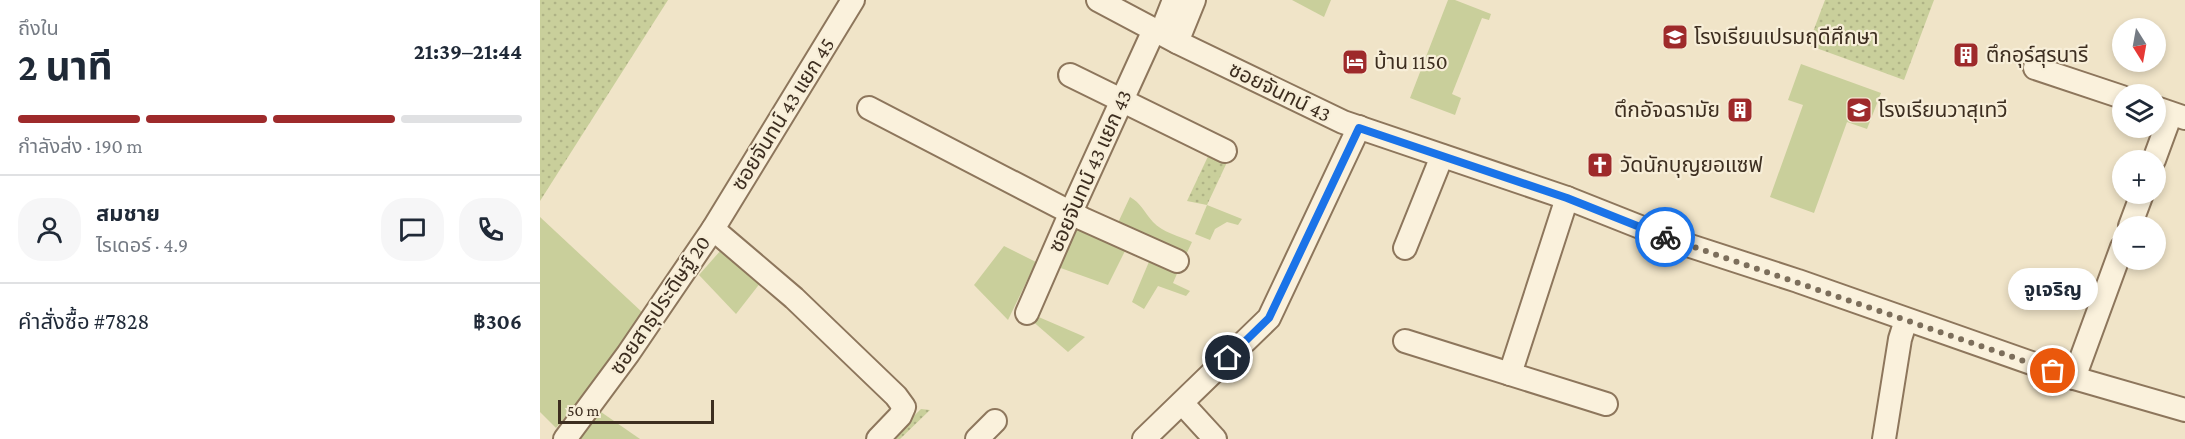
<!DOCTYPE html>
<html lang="th">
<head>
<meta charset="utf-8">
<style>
	body { margin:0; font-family:"Crimson Pro","Noto Sans Thai",serif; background:#f6f6f7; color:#1f2937; height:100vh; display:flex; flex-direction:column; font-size:22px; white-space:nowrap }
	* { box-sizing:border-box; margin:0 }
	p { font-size:20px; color:#747a83 }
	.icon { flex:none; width:33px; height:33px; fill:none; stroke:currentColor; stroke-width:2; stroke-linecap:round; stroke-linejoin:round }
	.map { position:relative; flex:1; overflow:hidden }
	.drawer { display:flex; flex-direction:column; background:#fff; width:540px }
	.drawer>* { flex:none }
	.needle { width:39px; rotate:169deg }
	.buttons { position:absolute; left:1572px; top:18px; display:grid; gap:12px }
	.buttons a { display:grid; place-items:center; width:54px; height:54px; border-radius:50%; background:#fff; box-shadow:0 3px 9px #0003; font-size:30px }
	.scale { position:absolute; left:18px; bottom:15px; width:156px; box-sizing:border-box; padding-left:6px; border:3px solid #3d2e20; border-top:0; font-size:16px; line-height:21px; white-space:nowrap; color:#3d2e20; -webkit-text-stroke:4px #f7eed8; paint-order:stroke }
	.pin { position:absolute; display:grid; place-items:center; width:51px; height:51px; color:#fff; margin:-26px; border:3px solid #fff; border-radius:50%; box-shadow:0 2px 6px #0007 }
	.courier { position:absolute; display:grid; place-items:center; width:60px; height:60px; margin:-30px; border:4px solid #1a73e8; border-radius:50%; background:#fff; color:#222; box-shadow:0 2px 8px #0007 }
	.bubble { position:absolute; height:42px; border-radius:21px; background:#fff; box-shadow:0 3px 9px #0003; font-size:20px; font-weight:700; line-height:42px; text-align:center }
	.head em { font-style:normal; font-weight:700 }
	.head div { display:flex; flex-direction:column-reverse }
	.head { display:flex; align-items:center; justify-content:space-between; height:102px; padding:0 18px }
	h1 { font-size:39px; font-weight:700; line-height:45px }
	.bar { display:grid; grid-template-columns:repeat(4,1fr); gap:9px 6px; align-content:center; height:72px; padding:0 18px }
	.bar i { height:8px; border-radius:4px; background:#e0e1e3 }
	.bar .current { background:#9e2a2b }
	.bar p { grid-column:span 4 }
	.line { display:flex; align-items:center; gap:15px; padding:0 18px; border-top:2px solid #e0e1e3 }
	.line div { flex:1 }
	.round { display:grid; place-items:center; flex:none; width:63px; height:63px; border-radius:24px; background:#f6f6f7 }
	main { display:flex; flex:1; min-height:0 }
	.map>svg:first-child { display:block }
	.grass { fill:url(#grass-dots) }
	.green { fill:#c9cf9b }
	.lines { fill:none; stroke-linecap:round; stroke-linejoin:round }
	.minor-casing { stroke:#8d765c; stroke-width:26 }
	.minor { stroke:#faf1dc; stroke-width:22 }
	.done { stroke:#7c6e5b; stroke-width:6; stroke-dasharray:0 10.8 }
	.route { stroke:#1a73e8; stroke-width:8 }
	.labels { text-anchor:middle; stroke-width:4.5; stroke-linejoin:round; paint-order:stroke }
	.poi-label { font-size:21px; fill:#3d2e20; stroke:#f7eed8; text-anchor:start }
	.street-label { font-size:21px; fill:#3d2e20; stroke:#f7eed8 }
</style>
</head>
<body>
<main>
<section class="drawer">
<div class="head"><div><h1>2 นาที</h1><p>ถึงใน</p></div><em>21:39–21:44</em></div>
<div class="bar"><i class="current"></i><i class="current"></i><i class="current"></i><i></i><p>กำลังส่ง · 190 m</p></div>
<div class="line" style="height:108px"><a class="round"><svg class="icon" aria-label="person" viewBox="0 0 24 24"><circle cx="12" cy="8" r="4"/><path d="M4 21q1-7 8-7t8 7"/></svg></a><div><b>สมชาย</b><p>ไรเดอร์ · 4.9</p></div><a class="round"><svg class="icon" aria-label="chat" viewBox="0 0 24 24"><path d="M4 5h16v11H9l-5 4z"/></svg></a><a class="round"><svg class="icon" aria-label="phone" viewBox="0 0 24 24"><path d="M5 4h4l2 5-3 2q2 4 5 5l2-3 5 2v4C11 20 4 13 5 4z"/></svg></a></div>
<div class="line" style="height:78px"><div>คำสั่งซื้อ #7828</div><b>฿306</b></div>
</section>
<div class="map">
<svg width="1645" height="439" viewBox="0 0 1645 439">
	<defs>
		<pattern id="grass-dots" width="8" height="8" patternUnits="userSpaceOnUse" patternTransform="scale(1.5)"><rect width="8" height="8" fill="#c9cf9b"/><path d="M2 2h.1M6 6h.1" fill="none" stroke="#aeb285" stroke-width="1.8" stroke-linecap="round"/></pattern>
	</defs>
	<rect width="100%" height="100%" fill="#f0e4c8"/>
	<g class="grass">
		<path d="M0 0H128L0 201Z"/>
		<path d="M1285 0H1394L1364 80 1268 45Z"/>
		<path d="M671 150 689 158 667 205 647 201Z"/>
		<path d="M381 409 390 410 360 439H350Z"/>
	</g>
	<g class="green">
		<path d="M752 0H791L784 17Z"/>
		<path d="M908 0H915L951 14 949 20 942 18 912 94 921 98 915 115 870 98Z"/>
		<path d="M1261 64 1341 93 1327 129 1307 122 1274 213 1230 197 1263 105 1248 100Z"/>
		<path d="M590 197C601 203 604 212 613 222 622 232 639 236 652 242L644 259 576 227Z"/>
		<path d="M667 205 702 219 698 225 687 222 675 229 670 240 655 234Z"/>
		<path d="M0 217 103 313 57 379 16 428 0 412Z"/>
		<path d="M533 222 587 247 568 285 515 266Z"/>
		<path d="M464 246 496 262 468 320 434 285Z"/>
		<path d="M181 250 221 282 196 314 159 275Z"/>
		<path d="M611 257 639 269 633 283 650 291 646 296 618 286 604 309 592 302Z"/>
		<path d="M494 315 545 337 528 352 490 319Z"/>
		<path d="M61 412 100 439H39Z"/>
	</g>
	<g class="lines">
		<g class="minor-casing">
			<g id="minor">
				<path d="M558 0 637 42 803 122 1027 198 1138 242 1258 281 1534 378 1645 410"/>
				<path d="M621 33 634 0"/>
				<path d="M637 42 654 0"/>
				<path d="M1495 68 1582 97"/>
				<path d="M530 75 685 151"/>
				<path d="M329 108 543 219 637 261"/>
				<path d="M1616 108 1645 118"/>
				<path d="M1614 160 1628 122"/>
				<path d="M1590 226 1602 194"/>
				<path d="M173 229 254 298 356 396 364 407 360 416 338 439"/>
				<path d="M865 248 902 156"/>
				<path d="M487 313 531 212 614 30"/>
				<path d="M865 341 1066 404"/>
				<path d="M970 374 1027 198"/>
				<path d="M1534 378 1582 247"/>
				<path d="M642 403 675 439"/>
				<path d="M25 439 88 354 173 229 313 0"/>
				<path d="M437 439 455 421"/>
				<path d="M604 439 729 318 819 127"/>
				<path d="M1344 439 1360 339 1366 320"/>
			</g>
		</g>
		<use href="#minor" class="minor"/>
	</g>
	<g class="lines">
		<path class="done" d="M1125 237 1513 371"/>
		<path class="route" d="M688 358 729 318 819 128 1027 198 1125 237"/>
	</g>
	<defs>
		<g id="school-square" transform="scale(1.35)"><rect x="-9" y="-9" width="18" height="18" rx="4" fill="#9e2a2b" stroke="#f7eed8"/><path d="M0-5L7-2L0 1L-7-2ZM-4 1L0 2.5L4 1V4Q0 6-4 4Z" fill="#fff"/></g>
		<g id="building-square" transform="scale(1.35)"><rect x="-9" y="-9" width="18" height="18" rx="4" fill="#9e2a2b" stroke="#f7eed8"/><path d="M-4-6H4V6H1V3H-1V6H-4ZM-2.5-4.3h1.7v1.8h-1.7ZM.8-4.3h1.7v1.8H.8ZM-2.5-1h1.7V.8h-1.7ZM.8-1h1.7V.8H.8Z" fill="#fff"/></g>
		<g id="hotel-square" transform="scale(1.35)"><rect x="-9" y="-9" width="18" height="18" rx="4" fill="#9e2a2b" stroke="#f7eed8"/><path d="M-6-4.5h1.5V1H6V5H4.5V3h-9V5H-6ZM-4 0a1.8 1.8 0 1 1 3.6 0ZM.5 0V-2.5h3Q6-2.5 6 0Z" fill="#fff"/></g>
		<g id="church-square" transform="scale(1.35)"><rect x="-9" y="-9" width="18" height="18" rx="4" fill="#9e2a2b" stroke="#f7eed8"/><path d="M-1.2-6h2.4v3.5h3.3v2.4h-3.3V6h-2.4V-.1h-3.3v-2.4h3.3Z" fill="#fff"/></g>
	</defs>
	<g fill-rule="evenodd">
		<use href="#school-square" x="1135" y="37"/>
		<use href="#building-square" x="1426" y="55"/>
		<use href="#hotel-square" x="815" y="62"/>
		<use href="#building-square" x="1200" y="110"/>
		<use href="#school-square" x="1319" y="110"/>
		<use href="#church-square" x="1060" y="165"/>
	</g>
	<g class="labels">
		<g class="poi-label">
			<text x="1154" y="44">โรงเรียนเปรมฤดีศึกษา</text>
			<text x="1446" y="62">ตึกอุร์สุรนารี</text>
			<text x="834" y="69">บ้าน 1150</text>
			<text x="1180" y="117" text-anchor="end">ตึกอัจฉรามัย</text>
			<text x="1338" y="117">โรงเรียนวาสุเทวี</text>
			<text x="1080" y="172">วัดนักบุญยอแซฟ</text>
		</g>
		<g class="street-label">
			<text transform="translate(740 92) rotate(26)" y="7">ซอยจันทน์ 43</text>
			<text transform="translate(243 114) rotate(-58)" y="7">ซอยจันทน์ 43 แยก 45</text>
			<text transform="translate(550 171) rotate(-66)" y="7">ซอยจันทน์ 43 แยก 43</text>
			<text transform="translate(120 305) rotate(-56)" y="7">ซอยสาธุประดิษฐ์ 20</text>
		</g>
	</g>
</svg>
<div class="buttons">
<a><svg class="needle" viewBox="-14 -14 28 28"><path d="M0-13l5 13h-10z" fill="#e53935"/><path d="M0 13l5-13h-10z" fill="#747a83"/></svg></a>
<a><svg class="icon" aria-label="layers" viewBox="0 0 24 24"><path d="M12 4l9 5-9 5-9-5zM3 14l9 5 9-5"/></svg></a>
<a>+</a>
<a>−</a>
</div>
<div class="scale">50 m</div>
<div class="pin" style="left:1513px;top:371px;background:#ea580c"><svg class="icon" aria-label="bag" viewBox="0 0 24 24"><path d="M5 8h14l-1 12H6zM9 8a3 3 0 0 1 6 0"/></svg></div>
<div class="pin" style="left:688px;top:358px;background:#1f2937"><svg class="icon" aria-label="home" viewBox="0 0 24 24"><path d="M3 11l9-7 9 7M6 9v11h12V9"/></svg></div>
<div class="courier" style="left:1125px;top:237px"><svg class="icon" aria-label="bike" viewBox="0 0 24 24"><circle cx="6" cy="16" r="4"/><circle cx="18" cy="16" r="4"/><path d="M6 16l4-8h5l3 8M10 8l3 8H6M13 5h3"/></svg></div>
<div class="bubble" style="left:1468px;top:268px;width:90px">จูเจริญ</div>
</div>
</main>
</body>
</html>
